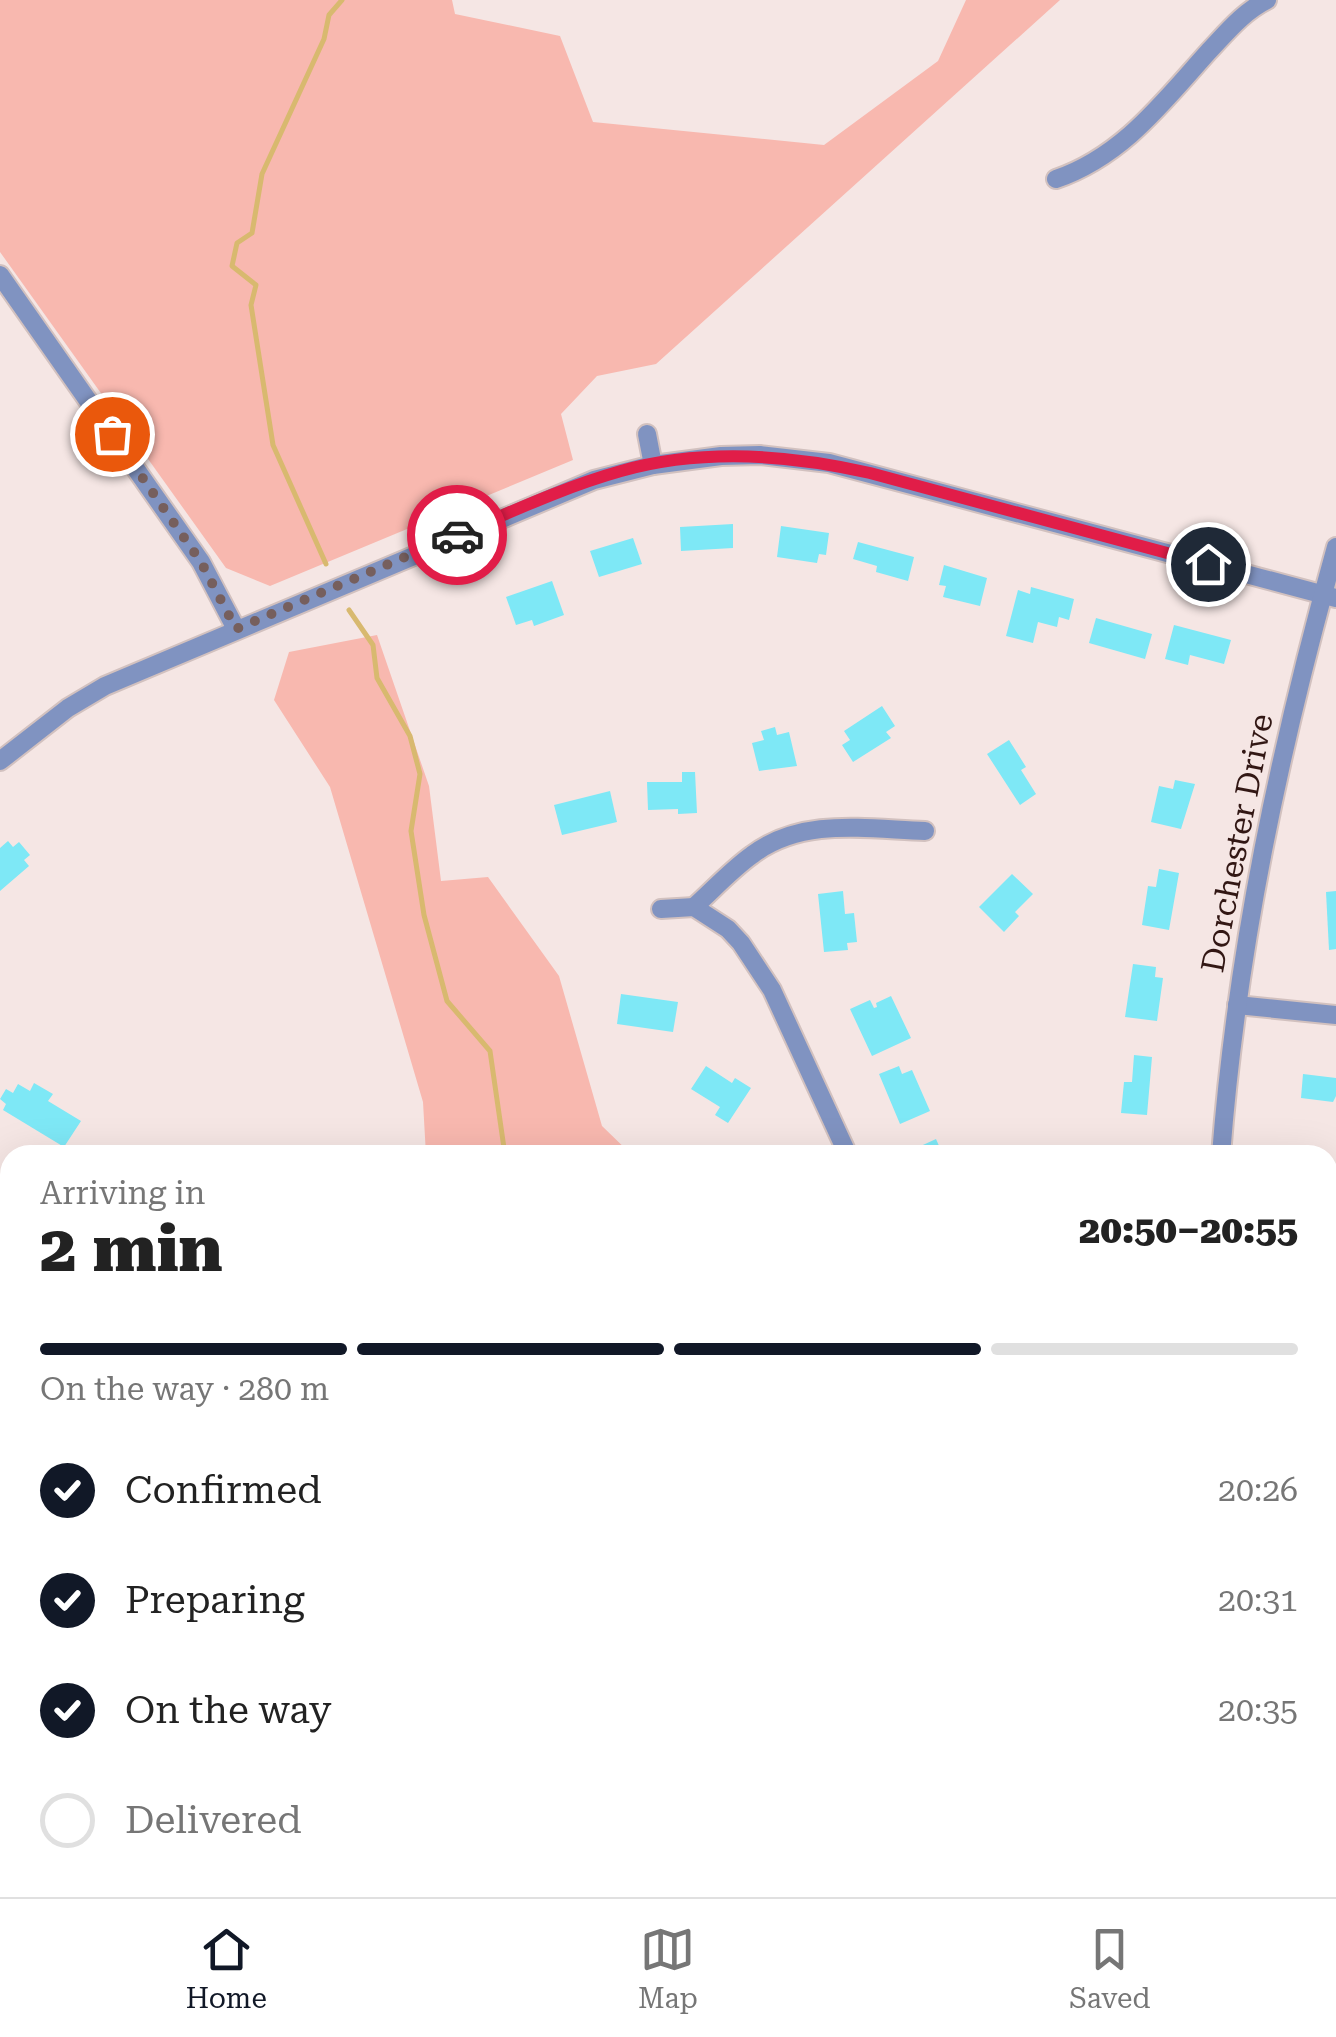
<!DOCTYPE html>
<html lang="en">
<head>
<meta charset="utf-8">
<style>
	body { margin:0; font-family:"Roboto Serif",serif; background:#f2f2f2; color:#222; height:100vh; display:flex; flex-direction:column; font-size:38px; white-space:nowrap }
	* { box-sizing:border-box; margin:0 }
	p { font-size:32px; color:#767676 }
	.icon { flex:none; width:55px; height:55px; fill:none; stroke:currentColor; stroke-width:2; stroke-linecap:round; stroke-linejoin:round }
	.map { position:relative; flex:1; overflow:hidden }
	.details { position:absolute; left:0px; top:1145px; width:1338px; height:752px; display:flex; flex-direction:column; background:#fff; border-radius:30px 30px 0 0; box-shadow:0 10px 40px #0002 }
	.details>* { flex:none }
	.pin { position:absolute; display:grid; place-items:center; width:85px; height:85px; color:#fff; margin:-42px; border:5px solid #fff; border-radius:50%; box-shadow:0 2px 10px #0007 }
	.courier { position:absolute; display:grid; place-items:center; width:100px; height:100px; margin:-50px; border:8px solid #e11d48; border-radius:50%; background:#fff; color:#222; box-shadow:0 2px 12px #0007 }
	.head em { font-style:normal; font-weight:800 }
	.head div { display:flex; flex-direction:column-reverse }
	.head { display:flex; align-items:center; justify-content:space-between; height:170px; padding:0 40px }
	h1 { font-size:65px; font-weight:800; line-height:75px }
	.bar { display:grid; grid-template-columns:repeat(4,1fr); gap:15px 10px; align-content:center; height:120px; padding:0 40px }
	.bar i { height:12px; border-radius:8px; background:#e0e0e0 }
	.bar .selected { background:#111827 }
	.bar p { grid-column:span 4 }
	ol { padding:0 40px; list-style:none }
	li { display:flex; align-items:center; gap:30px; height:110px }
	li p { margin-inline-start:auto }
	li .icon { padding:10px; border-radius:50%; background:#111827; color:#fff; stroke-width:4 }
	li:last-child { color:#767676 }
	li i { width:55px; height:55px; border:5px solid #e0e0e0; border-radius:50% }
	.tab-bar { display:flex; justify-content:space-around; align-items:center; height:140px; border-top:2px solid #e0e0e0; background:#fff; font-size:28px; color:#767676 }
	.tab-bar a { display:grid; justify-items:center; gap:5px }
	.tab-bar .selected { color:#111827 }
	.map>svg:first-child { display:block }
	.green { fill:#f8b8af }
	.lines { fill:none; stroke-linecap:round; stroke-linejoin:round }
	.stream { stroke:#d8b96f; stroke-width:5 }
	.building { fill:#7ee8f6 }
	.minor-casing { stroke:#d2c1bf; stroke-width:22 }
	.minor { stroke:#8093c1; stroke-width:18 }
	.done { stroke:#765f5d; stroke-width:10; stroke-dasharray:0 18 }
	.route { stroke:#e11d48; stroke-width:12 }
	.labels { text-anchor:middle; stroke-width:8; stroke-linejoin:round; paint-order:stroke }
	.street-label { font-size:32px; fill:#321714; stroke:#f5e6e4 }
</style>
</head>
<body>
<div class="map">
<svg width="1336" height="1897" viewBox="0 0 1336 1897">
	<rect width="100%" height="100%" fill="#f5e6e4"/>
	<g class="green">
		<path d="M0 0H452L455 14 560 36 593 122 824 145 938 61 966 0H1060L656 364 597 376 561 414 573 460 270 586 226 568 0 252Z"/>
		<path d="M377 635 429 786 441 881 488 877 559 976 602 1126 632 1155H426L423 1102 330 787 274 700 289 652Z"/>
		<path d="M1328 1884 1336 1888V1897H920L915 1888H1328Z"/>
	</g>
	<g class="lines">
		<g class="stream">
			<path d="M326 564 273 445 251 305 256 285 232 266 237 243 252 233 262 174 324 39 329 15 342 0"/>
			<path d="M349 610 373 645 377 678 410 736 420 774 411 831 424 915 447 1001 490 1051 505 1155"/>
			<path d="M1031 1897V1888"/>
		</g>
	</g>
	<g class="building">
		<path d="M733 524V548L681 551 680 527Z"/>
		<path d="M781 526 829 533 826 555 819 554 817 563 777 557Z"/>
		<path d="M633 538 642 564 599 577 590 551Z"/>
		<path d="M858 542 914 557 908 581 876 572 877 566 853 559Z"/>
		<path d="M944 565 987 578 980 606 943 597 946 586 939 585Z"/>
		<path d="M552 581 564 615 534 626 532 620 516 625 506 597Z"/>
		<path d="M1031 587 1074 599 1069 620 1059 617 1057 627 1038 622 1033 643 1006 636 1018 590 1030 594Z"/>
		<path d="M1096 618 1152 634 1145 659 1089 643Z"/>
		<path d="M1174 625 1231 640 1224 664 1190 655 1188 665 1165 659Z"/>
		<path d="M882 706 895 726 886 732 891 738 853 762 842 745 850 740 844 731Z"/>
		<path d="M775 727 777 735 789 732 797 766 759 771 752 743 764 740 761 731Z"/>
		<path d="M1009 740 1026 767 1021 770 1036 794 1020 805 987 754Z"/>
		<path d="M682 772H695L697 813 678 814V809L648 810 647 782H682Z"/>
		<path d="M1175 780 1195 784 1181 829 1151 822 1159 786 1173 789Z"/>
		<path d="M610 791 617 822 562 835 554 805Z"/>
		<path d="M8 841 13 847 19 842 30 855 24 860 29 866 0 891V848Z"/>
		<path d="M1159 869 1179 873 1169 930 1142 925 1148 886 1156 887Z"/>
		<path d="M1012 874 1033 894 1015 912 1019 916 1004 932 979 907Z"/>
		<path d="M843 891 845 914 854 913 857 942 847 943 848 950 824 952 818 894Z"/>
		<path d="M1336 891V949L1329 950 1326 892Z"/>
		<path d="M1133 964 1156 967 1155 977 1163 978 1157 1021 1125 1017Z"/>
		<path d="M621 994 678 1002 673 1032 617 1024Z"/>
		<path d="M891 996 911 1038 872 1056 850 1009 870 1000 874 1008 877 1007 876 1003Z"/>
		<path d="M1134 1055 1152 1057 1147 1115 1121 1113 1124 1082H1132Z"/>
		<path d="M706 1066 732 1083 735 1078 751 1088 728 1123 715 1115 720 1107 691 1089Z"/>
		<path d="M899 1066 902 1074 912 1070 930 1111 900 1124 879 1074Z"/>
		<path d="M1303 1074 1336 1078V1096L1333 1102 1301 1098Z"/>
		<path d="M34 1083 53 1094 48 1101 81 1121 64 1147 3 1110 6 1104 0 1099 6 1089 13 1093 18 1084 30 1091Z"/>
		<path d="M936 1139 943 1155H914L912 1150Z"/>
		<path d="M1328 1626 1336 1634 1333 1642 1336 1645V1671L1328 1663Z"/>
		<path d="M0 1839 10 1851V1888H23L12 1896 0 1881Z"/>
		<path d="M278 1888H317L326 1897H287Z"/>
	</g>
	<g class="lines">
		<g class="minor-casing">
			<g id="minor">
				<path d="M1056 179C1123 156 1163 102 1209 51 1227 32 1243 12 1267 0"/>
				<path d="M0 275 201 562 236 629"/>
				<path d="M647 434 653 465"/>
				<path d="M0 761 68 708 105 686 594 480 653 465 721 456 760 455 829 463 1336 598"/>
				<path d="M694 907C713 890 731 870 752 855 802 817 866 829 925 831"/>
				<path d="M661 909 694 907 728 929 741 943 772 990 848 1155"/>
				<path d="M1237 1005 1336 1015"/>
				<path d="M1221 1155C1237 948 1280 747 1336 547"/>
				<path d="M1328 1738 1336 1737"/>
				<path d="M453 1888 459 1897"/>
			</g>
		</g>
		<use href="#minor" class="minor"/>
	</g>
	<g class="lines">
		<path class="done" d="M112 434 201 562 236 629 457 535"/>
		<path class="route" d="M457 535C511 512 564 487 621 471 703 448 787 454 870 473L1208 564"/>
	</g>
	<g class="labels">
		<g class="street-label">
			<text transform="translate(1237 843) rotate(-79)" y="11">Dorchester Drive</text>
		</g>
	</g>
</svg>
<div class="pin" style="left:112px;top:434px;background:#ea580c"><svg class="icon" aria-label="bag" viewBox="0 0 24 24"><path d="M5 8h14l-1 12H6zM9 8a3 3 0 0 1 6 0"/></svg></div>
<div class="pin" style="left:1208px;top:564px;background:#1f2937"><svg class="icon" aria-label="home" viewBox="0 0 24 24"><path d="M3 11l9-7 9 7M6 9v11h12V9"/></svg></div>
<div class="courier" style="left:457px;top:535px"><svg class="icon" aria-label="car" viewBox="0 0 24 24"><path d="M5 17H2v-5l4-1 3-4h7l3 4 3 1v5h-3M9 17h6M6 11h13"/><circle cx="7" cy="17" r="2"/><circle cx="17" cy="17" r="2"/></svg></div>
<section class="details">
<div class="head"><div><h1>2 min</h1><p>Arriving in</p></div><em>20:50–20:55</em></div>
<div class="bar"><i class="selected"></i><i class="selected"></i><i class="selected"></i><i></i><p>On the way · 280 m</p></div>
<ol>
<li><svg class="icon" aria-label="check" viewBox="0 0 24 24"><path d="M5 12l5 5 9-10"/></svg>Confirmed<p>20:26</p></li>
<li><svg class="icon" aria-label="check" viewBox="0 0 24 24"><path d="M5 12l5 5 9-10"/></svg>Preparing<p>20:31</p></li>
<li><svg class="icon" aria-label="check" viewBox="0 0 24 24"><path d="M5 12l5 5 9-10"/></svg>On the way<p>20:35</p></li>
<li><i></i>Delivered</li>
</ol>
</section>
</div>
<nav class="tab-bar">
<a class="selected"><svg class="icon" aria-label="home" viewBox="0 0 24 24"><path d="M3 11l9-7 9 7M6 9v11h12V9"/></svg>Home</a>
<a><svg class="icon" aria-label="map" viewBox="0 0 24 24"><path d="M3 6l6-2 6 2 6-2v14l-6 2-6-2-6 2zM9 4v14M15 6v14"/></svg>Map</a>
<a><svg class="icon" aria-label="saved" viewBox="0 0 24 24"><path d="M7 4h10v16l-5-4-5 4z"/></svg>Saved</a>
</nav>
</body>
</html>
